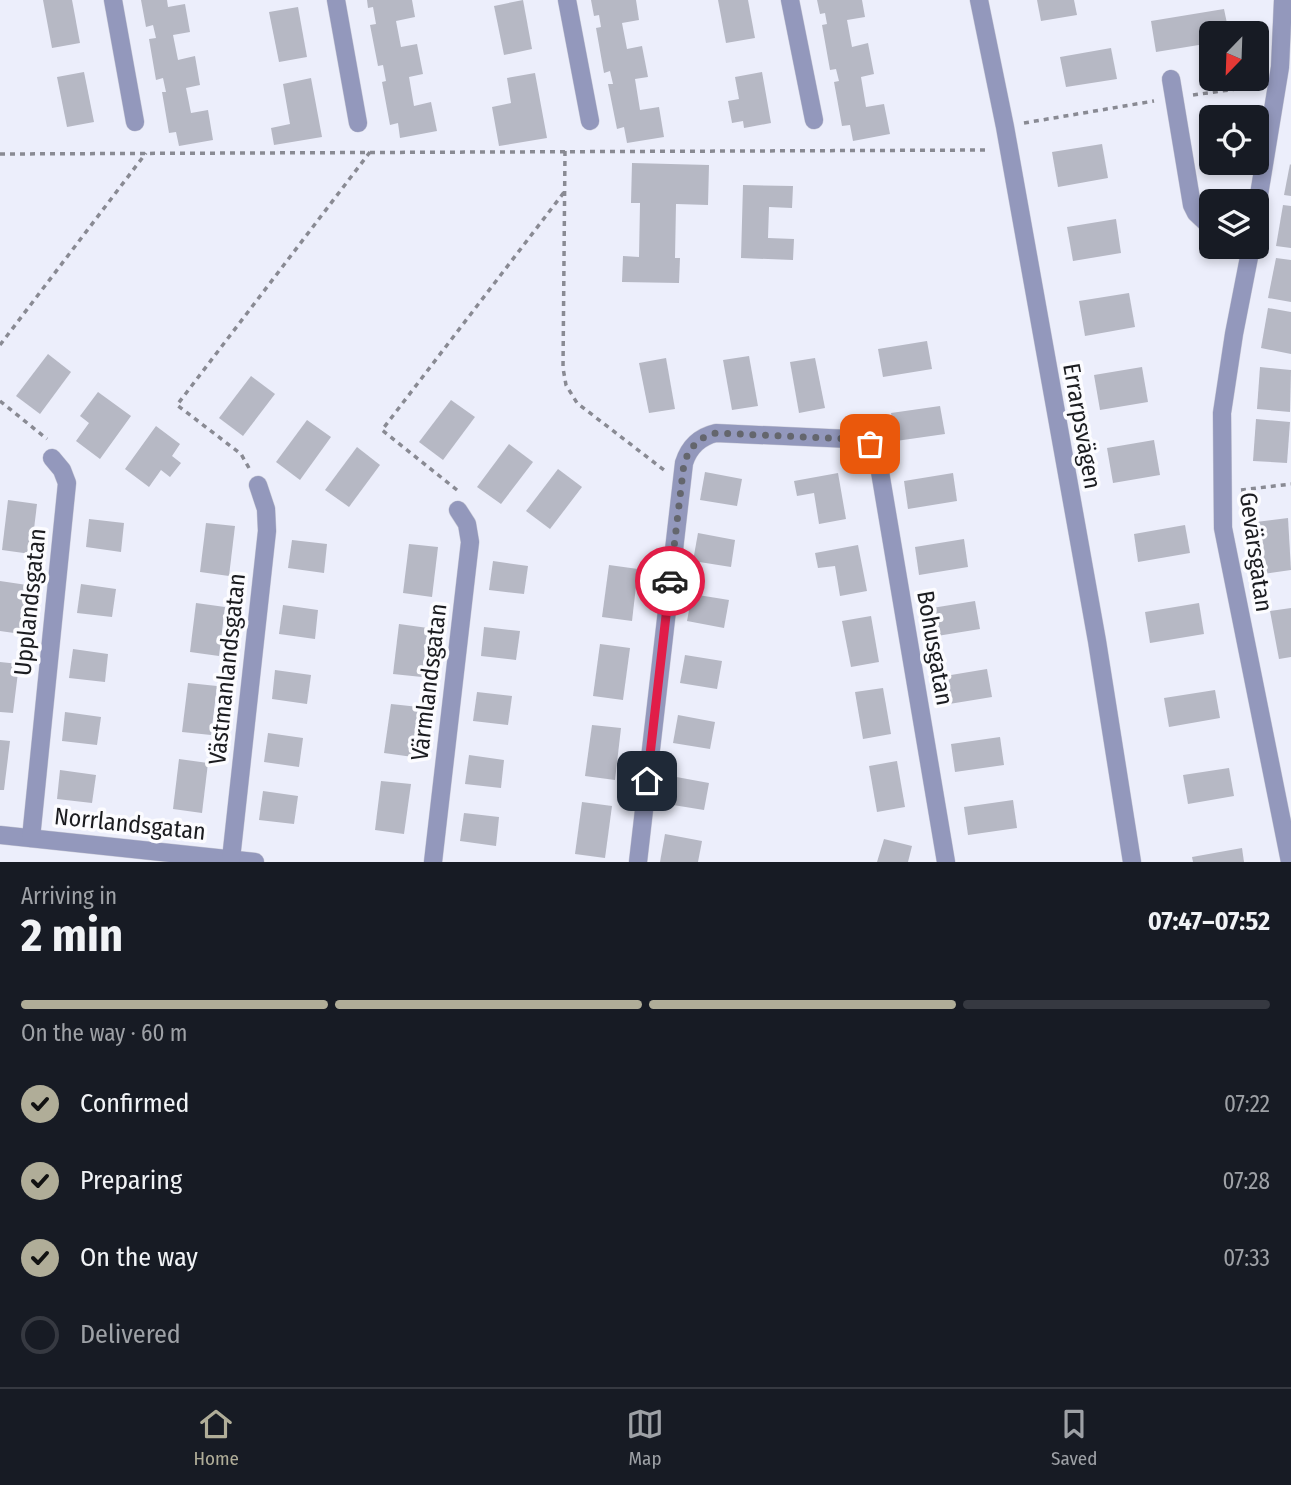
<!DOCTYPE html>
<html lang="en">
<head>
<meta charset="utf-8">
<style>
	body { margin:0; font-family:"Fira Sans Condensed",sans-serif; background:#242831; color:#f1f3f6; height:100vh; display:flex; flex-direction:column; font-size:26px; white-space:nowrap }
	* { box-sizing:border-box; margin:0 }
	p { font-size:23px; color:#9ea1a6 }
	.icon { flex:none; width:38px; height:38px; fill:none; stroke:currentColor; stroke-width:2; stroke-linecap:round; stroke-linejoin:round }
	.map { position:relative; height:862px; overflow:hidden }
	.sheet { display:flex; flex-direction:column; background:#171b24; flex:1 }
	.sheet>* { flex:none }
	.needle { width:46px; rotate:203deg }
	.fabs { position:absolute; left:1199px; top:21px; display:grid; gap:14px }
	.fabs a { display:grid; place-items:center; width:70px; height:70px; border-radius:10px; background:#171b24; box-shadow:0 4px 10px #0003; font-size:35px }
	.pin { position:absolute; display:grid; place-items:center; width:60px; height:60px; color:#fff; margin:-30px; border-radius:14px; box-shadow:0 4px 10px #0006 }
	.courier { position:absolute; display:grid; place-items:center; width:70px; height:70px; margin:-35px; border:5px solid #e11d48; border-radius:50%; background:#fff; color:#222; box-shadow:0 2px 9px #0007 }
	.summary em { font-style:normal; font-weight:700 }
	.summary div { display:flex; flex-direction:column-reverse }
	.summary { display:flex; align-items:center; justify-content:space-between; height:119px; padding:0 21px }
	h1 { font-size:46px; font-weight:700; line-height:52px }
	.bar { display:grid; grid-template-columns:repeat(4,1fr); gap:10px 7px; align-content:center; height:84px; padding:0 21px }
	.bar i { height:9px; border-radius:5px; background:#363941 }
	.bar .selected { background:#b0ad98 }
	.bar p { grid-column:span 4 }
	ol { padding:0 21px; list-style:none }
	li { display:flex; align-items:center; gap:21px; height:77px }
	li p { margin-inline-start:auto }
	li .icon { padding:7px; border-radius:50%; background:#b0ad98; color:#111; stroke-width:4 }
	li:last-child { color:#9ea1a6 }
	li i { width:38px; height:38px; border:4px solid #363941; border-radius:50% }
	.tabs { display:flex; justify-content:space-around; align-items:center; height:98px; border-top:2px solid #363941; background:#171b24; font-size:19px; color:#9ea1a6 }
	.tabs a { display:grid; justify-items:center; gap:4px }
	.tabs .selected { color:#b0ad98 }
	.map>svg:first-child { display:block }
	.building { fill:#b6b8c4 }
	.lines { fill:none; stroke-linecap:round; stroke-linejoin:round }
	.street-casing { stroke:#cbccd8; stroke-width:19 }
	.path { stroke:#898a93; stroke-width:3.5; stroke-dasharray:5 5; stroke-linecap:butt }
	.street { stroke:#9398bc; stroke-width:18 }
	.done { stroke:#64666d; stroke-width:7; stroke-dasharray:0 12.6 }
	.route { stroke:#e11d48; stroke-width:9 }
	.labels { text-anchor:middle; stroke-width:7; stroke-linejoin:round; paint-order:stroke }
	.street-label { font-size:24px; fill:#1b1c20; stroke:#fcfcff }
</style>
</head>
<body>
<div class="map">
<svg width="1291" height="862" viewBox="0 0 1291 862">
	<rect width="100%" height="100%" fill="#eceefb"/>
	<g class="building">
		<path d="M43 0H72L80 43 52 48Z"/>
		<path d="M141 0H167L168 7 185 4 190 32 173 35 178 60 195 56 200 85 186 88 191 113 208 110 213 140 179 146 176 132 169 133 162 92H166L163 78 156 80 149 39 156 38 153 25 146 27Z"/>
		<path d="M367 0H412L415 17 396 21 401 47 417 44 423 74 409 77 414 106 431 102 437 131 400 138 398 123 390 125 382 82 386 81 383 65 378 66 370 25 376 24 373 7 368 8Z"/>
		<path d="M523 0 532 49 504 55 494 6Z"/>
		<path d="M591 0H636L639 20 622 23 627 49 642 46 648 77 635 79 640 110 659 107 664 137 627 143 624 127 617 129 608 84H613L610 71 604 73 596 28 601 27 599 15 594 16Z"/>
		<path d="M718 0H748L755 38 726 43Z"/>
		<path d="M817 0H862L865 17 847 20 852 47 868 43 874 74 861 77 866 107 884 104 890 134 853 141 850 125 842 126 834 82 839 81 836 69 830 70 822 25 827 24 825 13 820 14Z"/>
		<path d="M1037 0H1074L1077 15 1041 21Z"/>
		<path d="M298 7 307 57 279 62 269 12Z"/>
		<path d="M1224 9 1229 33H1211V43L1156 52 1151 21Z"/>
		<path d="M1111 48 1117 79 1066 87 1060 57Z"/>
		<path d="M84 72 94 122 67 127 57 77Z"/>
		<path d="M762 72 771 123 744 128 743 121 732 123 728 101 739 99 735 77Z"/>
		<path d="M535 73 547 138 499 146 492 107 511 103 507 78Z"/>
		<path d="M311 78 322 137 274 145 271 128 290 124 283 84Z"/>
		<path d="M1102 144 1108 178 1058 187 1052 152Z"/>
		<path d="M632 163 709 165 708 205 676 204 675 258H680L679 283 622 282 623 256 639 257 640 203H631Z"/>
		<path d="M1290 164 1291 165V196L1284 195Z"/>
		<path d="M743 185 793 186 792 208 769 207 768 238 794 239 793 260 741 258Z"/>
		<path d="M1283 205 1291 206V248L1276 246Z"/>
		<path d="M1116 219 1121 253 1073 261 1067 227Z"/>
		<path d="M1276 258 1291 260V302L1268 298Z"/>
		<path d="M1129 293 1135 327 1085 336 1079 301Z"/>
		<path d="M1268 308 1291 312V354L1261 348Z"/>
		<path d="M927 341 932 369 883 377 878 349Z"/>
		<path d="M48 354 71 372 40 414 16 396Z"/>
		<path d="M749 356 758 406 732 410 723 360Z"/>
		<path d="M666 358 675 409 649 413 639 363Z"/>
		<path d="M815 358 825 408 799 413 790 362Z"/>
		<path d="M1142 367 1148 402 1100 410 1094 375Z"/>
		<path d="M1260 367 1291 370 1290 412 1257 409Z"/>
		<path d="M251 376 275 394 243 436 219 418Z"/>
		<path d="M98 392 131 416 100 459 76 441 89 423 80 416Z"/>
		<path d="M451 400 475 417 443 460 419 442Z"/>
		<path d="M940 406 945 434 896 441 891 413Z"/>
		<path d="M1256 419 1290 422 1287 463 1253 461Z"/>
		<path d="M307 420 331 437 300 480 276 462Z"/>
		<path d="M156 426 180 444 172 456 181 463 170 477 161 470 149 487 125 469Z"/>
		<path d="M1154 440 1160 475 1113 483 1107 448Z"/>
		<path d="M509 444 533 462 501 504 477 487Z"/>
		<path d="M357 447 380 465 349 507 325 490Z"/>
		<path d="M558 469 582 487 550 529 526 511Z"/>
		<path d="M705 472 742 479 737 506 700 500Z"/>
		<path d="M838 473 846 519 819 524 814 493 797 496 794 481Z"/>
		<path d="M953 473 957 501 908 509 904 481Z"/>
		<path d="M8 500 37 504 31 554 2 550Z"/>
		<path d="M1288 518 1291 570 1263 574 1256 522Z"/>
		<path d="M89 519 124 523 121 552 86 547Z"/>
		<path d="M206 523 235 526 229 576 200 572Z"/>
		<path d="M1185 525 1190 553 1138 562 1134 534Z"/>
		<path d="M698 533 735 540 731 567 693 561Z"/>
		<path d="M964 539 968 567 919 575 915 547Z"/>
		<path d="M292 540 327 544 324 573 288 568Z"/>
		<path d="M409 544 438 547 432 597 403 593Z"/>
		<path d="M858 545 867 591 840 596 835 566 818 568 815 553Z"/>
		<path d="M493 561 528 566 524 594 489 590Z"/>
		<path d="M609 565 638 569 632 621 602 617Z"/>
		<path d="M0 581 27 585 21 634 0 631Z"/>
		<path d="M81 584 116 589 112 617 77 613Z"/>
		<path d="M692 594 729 600 724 628 687 621Z"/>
		<path d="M975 601 980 629 931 637 926 609Z"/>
		<path d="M196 603 225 607 219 656 190 652Z"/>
		<path d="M1199 603 1204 634 1150 643 1145 612Z"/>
		<path d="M283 605 318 610 315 639 279 634Z"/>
		<path d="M1291 608V657L1279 659 1270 611Z"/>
		<path d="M871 616 879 662 851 667 842 621Z"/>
		<path d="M399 624 428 628 422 677 393 674Z"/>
		<path d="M484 627 520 631 516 660 481 656Z"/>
		<path d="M600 644 630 648 623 700 593 696Z"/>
		<path d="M73 649 108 654 105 682 69 678Z"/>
		<path d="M685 655 722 661 717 689 680 683Z"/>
		<path d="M0 662 19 664 13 713 0 712Z"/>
		<path d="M987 669 992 697 943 705 939 677Z"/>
		<path d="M275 670 311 675 307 704 272 699Z"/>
		<path d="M188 683 217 686 211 735 182 732Z"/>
		<path d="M883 688 891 734 863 739 855 692Z"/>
		<path d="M1215 690 1220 718 1169 727 1164 698Z"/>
		<path d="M477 692 512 696 508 725 473 721Z"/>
		<path d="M391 704 419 707 413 757 384 753Z"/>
		<path d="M65 712 101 717 97 745 62 741Z"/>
		<path d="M678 715 715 722 710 749 673 743Z"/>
		<path d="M592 725 621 728 615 780 585 776Z"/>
		<path d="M268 733 303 738 299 767 264 762Z"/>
		<path d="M1000 737 1004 765 955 772 951 744Z"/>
		<path d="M0 740 10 741 4 790H0Z"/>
		<path d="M469 755 504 760 501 788 465 784Z"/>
		<path d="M179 759 208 763 202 813 173 809Z"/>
		<path d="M897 761 905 807 877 812 869 766Z"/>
		<path d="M1229 768 1234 796 1188 804 1183 775Z"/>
		<path d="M60 770 96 775 92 803 57 799Z"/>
		<path d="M671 776 709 783 704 810 667 804Z"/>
		<path d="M381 781 411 784 404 834 375 830Z"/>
		<path d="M263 791 298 796 294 824 259 820Z"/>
		<path d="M1013 800 1017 828 968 835 964 807Z"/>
		<path d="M582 802 612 806 605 858 575 854Z"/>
		<path d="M464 813 499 817 496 846 460 841Z"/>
		<path d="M665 834 702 841 698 862H660Z"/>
		<path d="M884 839 912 846 908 862H877Z"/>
		<path d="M1242 848 1244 862H1193L1192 857Z"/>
	</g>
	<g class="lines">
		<g class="street-casing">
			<g id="street">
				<path d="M113 0 135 122"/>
				<path d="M336 0 358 123"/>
				<path d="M567 0 590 121"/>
				<path d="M790 0 814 120"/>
				<path d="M979 0 1005 127 1097 641 1132 862"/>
				<path d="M1171 79 1192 205 1196 213 1211 227"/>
				<path d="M1256 213 1280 67 1283 0"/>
				<path d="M1251 247 1234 334 1222 413 1223 528 1290 862"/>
				<path d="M0 835 255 862"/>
				<path d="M31 838 67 483 62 470 52 458"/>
				<path d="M231 859 267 531 266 509 258 485"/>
				<path d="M433 862 470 542 467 524 458 510"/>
				<path d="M638 862 684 463C689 447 699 437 716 433L850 439C866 440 873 444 878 460L946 862"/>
			</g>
		</g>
		<g class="path">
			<path d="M1193 95 1258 86"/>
			<path d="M1024 123 1154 101"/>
			<path d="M565 151 563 368 566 385 577 403 664 470"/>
			<path d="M0 154 989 150"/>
			<path d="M0 345 146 153"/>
			<path d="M0 401 47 439"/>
			<path d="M249 468 241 454 177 405 370 152"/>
			<path d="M457 490 382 430 565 191"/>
			<path d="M1241 490 1291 484"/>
		</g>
		<use href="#street" class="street"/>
	</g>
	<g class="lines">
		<path class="done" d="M670 581 684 463C690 447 699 437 716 433L850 439 860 440 870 444"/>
		<path class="route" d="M647 781 670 581"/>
	</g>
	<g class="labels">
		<g class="street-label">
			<text transform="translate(1082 426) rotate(80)" y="8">Errarpsvägen</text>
			<text transform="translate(1256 552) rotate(82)" y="8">Gevärsgatan</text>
			<text transform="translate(30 602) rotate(-84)" y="8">Upplandsgatan</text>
			<text transform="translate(935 648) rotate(80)" y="8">Bohusgatan</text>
			<text transform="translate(227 669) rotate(-84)" y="8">Västmanlandsgatan</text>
			<text transform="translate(429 682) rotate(-83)" y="8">Värmlandsgatan</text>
			<text transform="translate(130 824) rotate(6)" y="8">Norrlandsgatan</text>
		</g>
	</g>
</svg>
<div class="fabs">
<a><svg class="needle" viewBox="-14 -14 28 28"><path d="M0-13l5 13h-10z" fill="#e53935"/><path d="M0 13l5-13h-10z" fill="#9ea1a6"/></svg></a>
<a><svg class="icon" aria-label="locate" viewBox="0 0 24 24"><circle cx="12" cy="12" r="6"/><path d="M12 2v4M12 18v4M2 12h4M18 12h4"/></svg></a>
<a><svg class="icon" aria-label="layers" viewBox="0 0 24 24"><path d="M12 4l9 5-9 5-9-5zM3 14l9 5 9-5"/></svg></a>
</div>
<div class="pin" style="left:870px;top:444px;background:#ea580c"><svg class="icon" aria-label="bag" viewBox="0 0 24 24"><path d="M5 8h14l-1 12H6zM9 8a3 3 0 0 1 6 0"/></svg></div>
<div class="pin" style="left:647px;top:781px;background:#1f2937"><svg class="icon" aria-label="home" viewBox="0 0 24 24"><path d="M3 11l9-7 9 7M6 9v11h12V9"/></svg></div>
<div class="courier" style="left:670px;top:581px"><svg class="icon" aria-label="car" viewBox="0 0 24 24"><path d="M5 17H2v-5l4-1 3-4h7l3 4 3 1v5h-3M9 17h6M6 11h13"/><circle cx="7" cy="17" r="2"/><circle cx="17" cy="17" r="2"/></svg></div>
</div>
<section class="sheet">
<div class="summary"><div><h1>2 min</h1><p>Arriving in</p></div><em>07:47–07:52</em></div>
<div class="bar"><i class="selected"></i><i class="selected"></i><i class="selected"></i><i></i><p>On the way · 60 m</p></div>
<ol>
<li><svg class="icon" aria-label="check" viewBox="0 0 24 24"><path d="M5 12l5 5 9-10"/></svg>Confirmed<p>07:22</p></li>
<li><svg class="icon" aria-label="check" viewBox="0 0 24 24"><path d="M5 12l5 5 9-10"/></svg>Preparing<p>07:28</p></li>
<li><svg class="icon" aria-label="check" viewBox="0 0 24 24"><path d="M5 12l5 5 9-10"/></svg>On the way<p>07:33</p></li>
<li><i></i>Delivered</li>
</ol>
</section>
<nav class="tabs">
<a class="selected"><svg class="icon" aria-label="home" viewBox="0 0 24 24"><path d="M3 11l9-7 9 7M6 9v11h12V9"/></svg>Home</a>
<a><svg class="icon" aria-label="map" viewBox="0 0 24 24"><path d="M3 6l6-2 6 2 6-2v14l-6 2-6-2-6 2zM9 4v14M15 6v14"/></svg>Map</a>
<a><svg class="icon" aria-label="saved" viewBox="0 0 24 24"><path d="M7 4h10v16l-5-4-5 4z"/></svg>Saved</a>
</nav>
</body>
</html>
